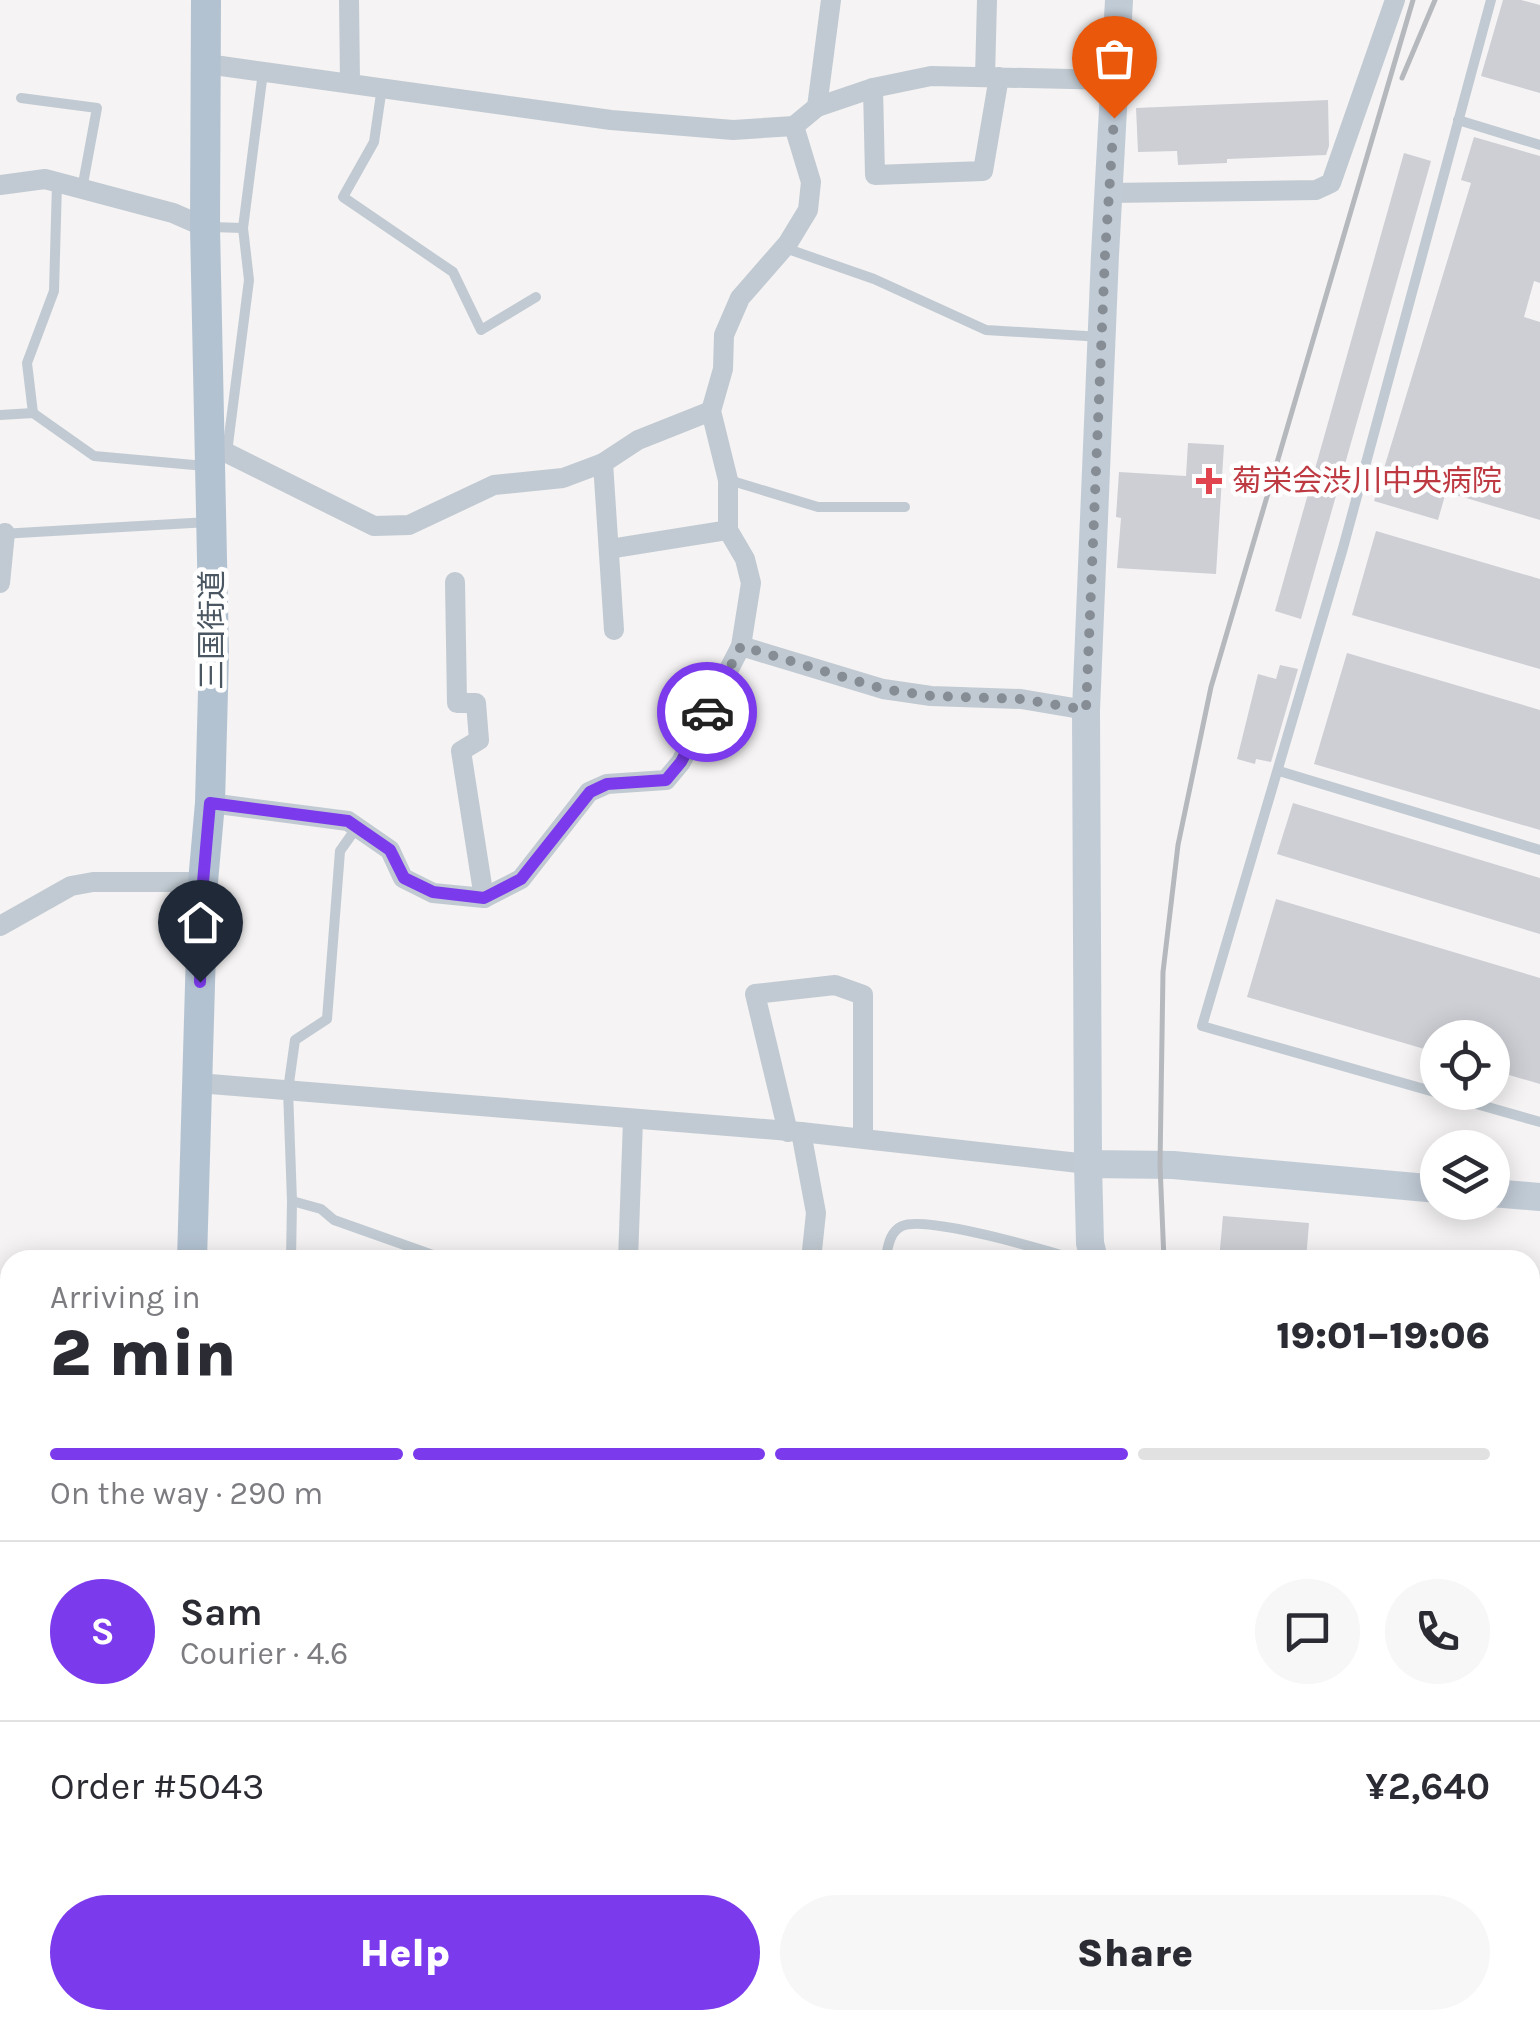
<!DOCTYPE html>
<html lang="en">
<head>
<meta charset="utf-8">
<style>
	body { margin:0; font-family:Karla,"Noto Sans JP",sans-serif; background:#f7f7f7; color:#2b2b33; height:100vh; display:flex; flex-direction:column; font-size:38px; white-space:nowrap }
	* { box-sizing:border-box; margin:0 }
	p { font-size:32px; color:#7c7c81 }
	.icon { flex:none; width:55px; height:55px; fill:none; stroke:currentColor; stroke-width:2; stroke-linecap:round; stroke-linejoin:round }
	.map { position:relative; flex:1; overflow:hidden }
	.details { position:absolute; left:0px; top:1250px; width:1540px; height:780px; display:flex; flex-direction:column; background:#fff; border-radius:30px 30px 0 0; box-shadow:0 5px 25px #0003 }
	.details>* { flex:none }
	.controls { position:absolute; left:1420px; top:1020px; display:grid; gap:20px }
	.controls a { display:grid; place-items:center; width:90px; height:90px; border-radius:50%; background:#fff; box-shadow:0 5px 25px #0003; font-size:50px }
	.pin { position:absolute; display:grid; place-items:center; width:85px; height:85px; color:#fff; margin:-102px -42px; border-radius:50% 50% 50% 0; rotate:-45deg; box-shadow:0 0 10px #0007 }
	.pin .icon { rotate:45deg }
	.courier { position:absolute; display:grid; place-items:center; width:100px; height:100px; margin:-50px; border:8px solid #7c3aed; border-radius:50%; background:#fff; color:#222; box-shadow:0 2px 12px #0007 }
	.headline em { font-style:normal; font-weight:800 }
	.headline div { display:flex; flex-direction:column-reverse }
	.headline { display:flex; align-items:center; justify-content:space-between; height:170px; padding:0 50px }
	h1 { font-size:65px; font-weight:800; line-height:75px }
	.bar { display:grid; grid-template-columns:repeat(4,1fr); gap:15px 10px; align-content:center; height:120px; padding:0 50px }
	.bar i { height:12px; border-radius:8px; background:#e1e1e2 }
	.bar .selected { background:#7c3aed }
	.bar p { grid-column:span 4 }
	.line { display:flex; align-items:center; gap:25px; padding:0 50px; border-top:2px solid #e1e1e2 }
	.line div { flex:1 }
	.round { display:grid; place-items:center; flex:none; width:105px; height:105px; border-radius:52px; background:#f7f7f7 }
	.cta { display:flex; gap:20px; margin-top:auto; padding:20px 50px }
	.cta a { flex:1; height:115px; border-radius:60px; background:#7c3aed; color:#fff; font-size:40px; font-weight:800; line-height:115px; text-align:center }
	.cta a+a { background:#f7f7f7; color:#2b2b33 }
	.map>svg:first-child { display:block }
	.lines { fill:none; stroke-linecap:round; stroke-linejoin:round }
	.river { stroke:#90daee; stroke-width:32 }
	.building { fill:#cdcfd5 }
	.highway-casing { stroke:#7690ad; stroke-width:40 }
	.lane { stroke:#c1cad2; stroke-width:10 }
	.street { stroke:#c1cad2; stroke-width:20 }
	.secondary { stroke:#c1cbd6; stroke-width:28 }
	.primary { stroke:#b3c2d1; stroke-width:30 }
	.highway { stroke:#8ba5c1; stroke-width:35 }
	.rail { stroke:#b5b8bd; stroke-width:5 }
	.done { stroke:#868d94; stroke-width:10; stroke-dasharray:0 18 }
	.route { stroke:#7c3aed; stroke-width:12 }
	.health-dot { fill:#e0444e; stroke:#fff; stroke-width:4 }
	.labels { text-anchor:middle; stroke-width:9; stroke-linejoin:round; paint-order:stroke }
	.health-label { font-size:30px; fill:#be3a42; stroke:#fff; text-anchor:start }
	.street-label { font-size:30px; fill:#4a5661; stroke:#fff }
</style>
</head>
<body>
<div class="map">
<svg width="1540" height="2030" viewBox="0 0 1540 2030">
	<rect width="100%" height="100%" fill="#f5f3f3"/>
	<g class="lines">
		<g class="river">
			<path d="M0 1778 10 1788"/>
			<path d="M376 2020 386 2030"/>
		</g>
	</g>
	<g class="building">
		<path d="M1503 0H1521L1540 5V93L1481 76Z"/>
		<path d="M1328 100 1329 146 1326 155 1227 159V163L1178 165 1177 151 1138 152 1136 108Z"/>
		<path d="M1474 137 1540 156V283L1534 281 1524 317 1540 322V520L1446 492 1438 520 1374 501 1471 183 1461 180Z"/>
		<path d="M1404 153 1431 161 1301 619 1275 611Z"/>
		<path d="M1188 443 1224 445 1216 574 1117 568 1121 518 1116 517 1119 472 1186 476Z"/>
		<path d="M1376 531 1540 579V669L1352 615Z"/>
		<path d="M1347 653 1540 710V830L1314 764Z"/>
		<path d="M1280 665 1298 669 1271 762 1256 759 1255 764 1237 759 1258 674 1276 679Z"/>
		<path d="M1293 803 1540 878V934L1277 854Z"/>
		<path d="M1276 899 1540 978V1084L1492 1070V1038H1438V1053L1247 997Z"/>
		<path d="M1223 1216 1309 1223 1306 1260H1219Z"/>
	</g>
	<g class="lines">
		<g class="highway-casing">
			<g id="highway">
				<path d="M0 1431 10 1435"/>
				<path d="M0 1463 10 1466"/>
				<path d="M1530 1699 1540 1700"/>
			</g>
		</g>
		<g class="lane">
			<path d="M1491 0 1343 548 1202 1026 1540 1122"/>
			<path d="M382 87 374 142 343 197 453 272 481 330 536 297"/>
			<path d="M21 98 97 108 82 189"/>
			<path d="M1458 120 1540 145"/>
			<path d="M211 227 243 228"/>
			<path d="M785 248 874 279 986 330 1102 337"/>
			<path d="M33 413 27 363 54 291 57 183"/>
			<path d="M0 415 33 413 94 456 205 466"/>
			<path d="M227 452 249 280 243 228 263 72"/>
			<path d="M729 480 818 507H905"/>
			<path d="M1 534 209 522"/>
			<path d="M1279 771 1540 850"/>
			<path d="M357 827 340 851 327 1019 295 1040 288 1090 292 1201 321 1209 334 1220 447 1260"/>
			<path d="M291 1260 292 1201"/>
			<path d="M885 1260C888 1248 889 1232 902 1226 927 1215 1048 1251 1078 1260"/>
			<path d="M0 1339 10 1372"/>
			<path d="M1530 1514H1540"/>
		</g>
		<g class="street">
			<path d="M349 0 350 81"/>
			<path d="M207 64 611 120 733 130 794 126 817 107 873 88 931 76 1116 80"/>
			<path d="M985 77 987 0"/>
			<path d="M873 88 875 175 983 171 999 77"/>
			<path d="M817 107 831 0"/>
			<path d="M0 185 45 179 173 213 205 227"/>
			<path d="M1109 193 1316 190 1331 183 1395 0"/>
			<path d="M209 444 374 526 409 525 494 485 563 478 603 463 638 440 711 411"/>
			<path d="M603 463 614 630"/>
			<path d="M609 549 728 530"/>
			<path d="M455 582 457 703H476L479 740 461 751 484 898"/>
			<path d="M0 583 5 533"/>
			<path d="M741 646 883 689 931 696 1021 699 1086 710"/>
			<path d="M210 803 348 821 390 850 403 878 433 893 484 898 521 879 589 792 607 784 666 780 681 762 741 646 751 583 745 559 728 530V480L711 411 723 369 724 335 740 298 788 243 808 210 811 182 794 126"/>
			<path d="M0 926 71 886 93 882H203"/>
			<path d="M198 1083 801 1132 1088 1164"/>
			<path d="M788 1132 755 994 835 985 863 995V1138"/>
			<path d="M801 1132 816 1213 811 1260"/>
			<path d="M628 1260 633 1120"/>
			<path d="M1530 1653 1540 1654"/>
			<path d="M0 1721H10"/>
			<path d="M1530 1722 1540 1723"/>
			<path d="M339 2020 349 2030"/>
			<path d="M967 2020 968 2030"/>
			<path d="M491 2030 492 2020"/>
		</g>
		<g class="secondary">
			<path d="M1119 0 1105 255 1086 710 1088 1164 1173 1165 1438 1189"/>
			<path d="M1088 1164 1090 1243 1094 1260"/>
			<path d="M1492 1193 1540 1197"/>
			<path d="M1196 2020V2030"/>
		</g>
		<g class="primary">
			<path d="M192 1260 203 882 210 803 214 654 205 227 206 0"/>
			<path d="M187 2020 188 2030"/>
			<path d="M214 2020 215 2030"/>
		</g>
		<use href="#highway" class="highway"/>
		<g class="rail">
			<path d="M1402 78 1435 0"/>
			<path d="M1164 1260 1160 1165 1163 972 1178 845 1211 687 1413 0"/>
			<path d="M1239 2020 1240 2030"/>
		</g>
	</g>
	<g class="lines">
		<path class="done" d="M707 712 741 646 883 689 931 696 1021 699 1086 710 1105 255 1114 118"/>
		<path class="route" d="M200 982 203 882 210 803 348 821 390 850 404 878 433 892 484 898 521 879 590 792 607 784 666 780 681 762 707 712"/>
	</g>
	<path class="health-dot" d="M1204 466h10v10h10v10h-10v10h-10v-10h-10v-10h10z"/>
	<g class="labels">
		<g class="health-label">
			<text x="1232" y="491">菊栄会渋川中央病院</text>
		</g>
		<g class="street-label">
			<text transform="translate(212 630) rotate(-90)" y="10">三国街道</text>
		</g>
	</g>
</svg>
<div class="controls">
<a><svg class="icon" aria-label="locate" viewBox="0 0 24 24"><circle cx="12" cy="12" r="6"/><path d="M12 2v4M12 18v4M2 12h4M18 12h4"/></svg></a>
<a><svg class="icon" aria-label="layers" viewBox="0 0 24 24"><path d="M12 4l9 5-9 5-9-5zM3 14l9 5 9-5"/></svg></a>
</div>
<div class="pin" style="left:1114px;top:118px;background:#ea580c"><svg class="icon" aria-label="bag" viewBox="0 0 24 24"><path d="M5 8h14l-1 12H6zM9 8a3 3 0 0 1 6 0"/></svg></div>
<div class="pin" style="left:200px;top:982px;background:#1f2937"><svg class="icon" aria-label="home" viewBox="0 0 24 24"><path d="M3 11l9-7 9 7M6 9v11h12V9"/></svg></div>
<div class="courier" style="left:707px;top:712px"><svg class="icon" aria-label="car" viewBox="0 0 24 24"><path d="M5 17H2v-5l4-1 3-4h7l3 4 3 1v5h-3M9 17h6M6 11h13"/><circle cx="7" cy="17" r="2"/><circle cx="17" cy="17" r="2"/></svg></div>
<section class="details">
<div class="headline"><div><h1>2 min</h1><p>Arriving in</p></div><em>19:01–19:06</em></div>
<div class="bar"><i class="selected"></i><i class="selected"></i><i class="selected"></i><i></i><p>On the way · 290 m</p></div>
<div class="line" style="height:180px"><b class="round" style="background:#7c3aed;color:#fff">S</b><div><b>Sam</b><p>Courier · 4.6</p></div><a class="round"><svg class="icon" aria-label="chat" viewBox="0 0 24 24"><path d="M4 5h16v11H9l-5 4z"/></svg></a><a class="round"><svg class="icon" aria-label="phone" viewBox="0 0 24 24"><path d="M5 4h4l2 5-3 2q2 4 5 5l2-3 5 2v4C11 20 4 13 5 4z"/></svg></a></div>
<div class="line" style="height:130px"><div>Order #5043</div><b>¥2,640</b></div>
<div class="cta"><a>Help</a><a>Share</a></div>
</section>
</div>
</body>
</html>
